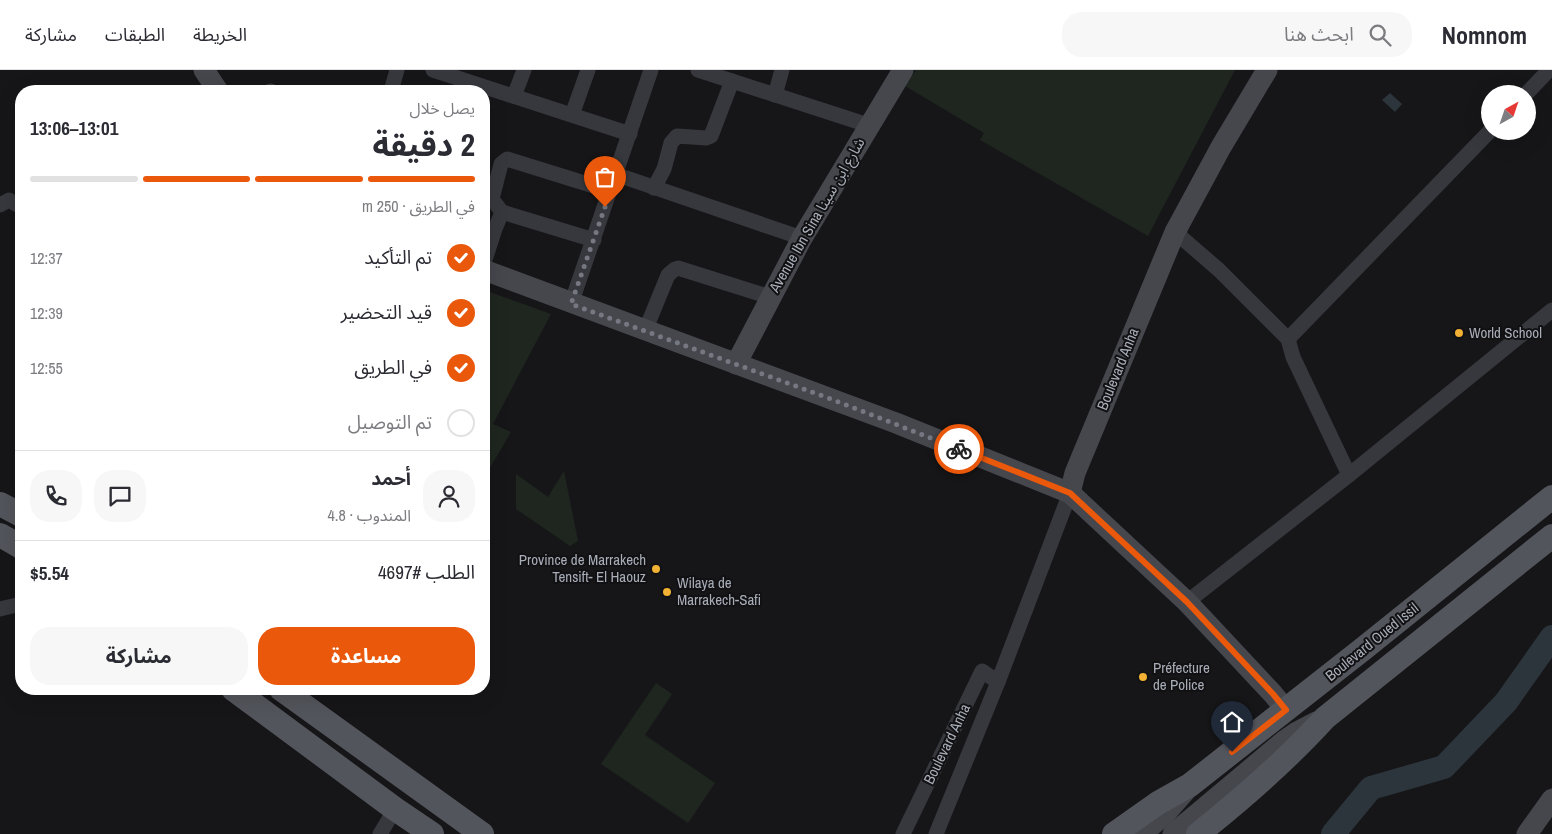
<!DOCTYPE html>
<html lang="ar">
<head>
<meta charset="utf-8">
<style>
	body { margin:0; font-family:"Archivo Narrow","Noto Sans Arabic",sans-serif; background:#f7f7f7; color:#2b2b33; direction:rtl; height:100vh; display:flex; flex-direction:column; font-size:19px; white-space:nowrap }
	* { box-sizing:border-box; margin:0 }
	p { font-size:16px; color:#7c7c81 }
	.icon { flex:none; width:28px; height:28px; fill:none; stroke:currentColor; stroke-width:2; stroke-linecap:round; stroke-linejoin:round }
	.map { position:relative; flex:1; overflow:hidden; direction:ltr }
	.side { position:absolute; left:15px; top:15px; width:475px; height:610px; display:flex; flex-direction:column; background:#fff; border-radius:20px; box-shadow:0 5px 20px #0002; direction:rtl }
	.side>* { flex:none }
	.needle { width:32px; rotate:40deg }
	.fabs { position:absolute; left:1481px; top:15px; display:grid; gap:10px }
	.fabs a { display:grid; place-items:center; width:55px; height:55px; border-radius:50%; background:#fff; box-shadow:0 5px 20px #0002; font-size:25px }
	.pin { position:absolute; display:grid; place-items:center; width:42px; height:42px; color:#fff; margin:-51px -21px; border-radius:50% 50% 50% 0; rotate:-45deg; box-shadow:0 0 5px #0007 }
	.pin .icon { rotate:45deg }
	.courier { position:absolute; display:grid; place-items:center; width:50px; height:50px; margin:-25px; border:4px solid #ea580c; border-radius:50%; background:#fff; color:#222; box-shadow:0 1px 6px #0007 }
	.summary em { font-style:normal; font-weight:700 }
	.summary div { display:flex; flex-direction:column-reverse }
	.summary { display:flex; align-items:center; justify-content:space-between; height:85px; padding:0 15px }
	h1 { font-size:32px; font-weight:700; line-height:38px }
	.bar { display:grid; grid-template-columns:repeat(4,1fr); gap:8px 5px; align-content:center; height:60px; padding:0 15px }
	.bar i { height:6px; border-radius:4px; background:#e1e1e2 }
	.bar .on { background:#ea580c }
	.bar p { grid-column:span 4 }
	.line { display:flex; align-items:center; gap:12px; padding:0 15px; border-top:1px solid #e1e1e2 }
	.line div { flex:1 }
	.round { display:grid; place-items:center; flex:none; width:52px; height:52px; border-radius:20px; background:#f7f7f7 }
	ol { padding:0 15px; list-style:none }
	li { display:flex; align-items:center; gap:15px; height:55px }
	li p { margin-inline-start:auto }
	li .icon { padding:5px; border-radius:50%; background:#ea580c; color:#fff; stroke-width:4 }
	li:last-child { color:#7c7c81 }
	li i { width:28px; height:28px; border:2px solid #e1e1e2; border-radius:50% }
	.button { display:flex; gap:10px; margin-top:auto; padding:10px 15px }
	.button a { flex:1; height:58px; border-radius:20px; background:#ea580c; color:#fff; font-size:20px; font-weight:700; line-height:58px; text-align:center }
	.button a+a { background:#f7f7f7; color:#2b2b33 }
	header { display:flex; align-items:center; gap:30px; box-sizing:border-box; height:70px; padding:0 25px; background:#fff; border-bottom:1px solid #e1e1e2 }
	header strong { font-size:24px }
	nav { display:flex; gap:28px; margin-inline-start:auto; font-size:18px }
	.search { width:350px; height:45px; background:#f7f7f7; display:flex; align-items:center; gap:12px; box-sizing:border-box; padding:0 18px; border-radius:20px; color:#7c7c81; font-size:19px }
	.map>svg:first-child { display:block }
	.green { fill:#1e261f }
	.water { fill:#2c353c }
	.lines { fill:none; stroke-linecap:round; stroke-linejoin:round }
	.river { stroke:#2c353c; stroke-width:24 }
	.street { stroke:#37383d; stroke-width:15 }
	.secondary { stroke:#45474d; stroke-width:21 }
	.primary { stroke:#53555c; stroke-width:24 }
	.done { stroke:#757880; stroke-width:5; stroke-dasharray:0 9 }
	.route { stroke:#ea580c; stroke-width:6 }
	.poi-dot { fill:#f2b134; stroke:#111113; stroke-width:2 }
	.labels { text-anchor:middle; stroke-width:4; stroke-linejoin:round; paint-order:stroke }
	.street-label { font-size:15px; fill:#a8adb8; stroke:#111113 }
	.poi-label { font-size:15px; fill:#a8adb8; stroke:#111113; text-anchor:start }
</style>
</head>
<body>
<header>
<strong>Nomnom</strong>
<div class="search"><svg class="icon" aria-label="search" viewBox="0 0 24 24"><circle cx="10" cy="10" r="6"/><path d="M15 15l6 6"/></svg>ابحث هنا</div>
<nav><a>الخريطة</a><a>الطبقات</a><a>مشاركة</a></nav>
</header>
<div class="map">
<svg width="1552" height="764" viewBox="0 0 1552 764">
	<rect width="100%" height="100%" fill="#161618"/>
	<g class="green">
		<path d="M916 0H1235L1148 166 980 70 984 63 905 16Z"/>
		<path d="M484 220 551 244 493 354 511 362 484 408Z"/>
		<path d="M564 401 578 471 570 476 516 439V404L548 427Z"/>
		<path d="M656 613 672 624 645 665 715 713 688 753 601 694Z"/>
	</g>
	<path class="water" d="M1390 23 1402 34 1395 42 1382 30Z"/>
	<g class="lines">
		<path class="river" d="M1333 764 1371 718 1444 697 1506 632 1552 567"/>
		<g class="street">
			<path d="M433 0 630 64"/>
			<path d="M698 0 868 55"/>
			<path d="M270 21H271"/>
			<path d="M391 21 397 0"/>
			<path d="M1526 24 1549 0"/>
			<path d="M775 25 782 0"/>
			<path d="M514 26 524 0"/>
			<path d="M572 45 588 0"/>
			<path d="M615 104 802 168"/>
			<path d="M654 118 664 99 671 73 677 66 706 68 711 66 732 11"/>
			<path d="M484 126 492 129 502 142 594 170"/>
			<path d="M492 129 501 94 507 89 610 121"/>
			<path d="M0 135 9 130 21 137"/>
			<path d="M1175 162 1219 200 1288 269 1293 287 1349 405"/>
			<path d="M484 193 495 159 502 142"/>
			<path d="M571 234 651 0"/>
			<path d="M645 261 668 205 675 199 678 198 770 227"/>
			<path d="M1288 269 1490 61"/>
			<path d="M1187 532 1349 405 1552 240"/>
			<path d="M0 539 21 534"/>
			<path d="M380 764 395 739"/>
			<path d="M903 764 982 601 998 612"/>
			<path d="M936 764 998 612 1070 423"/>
		</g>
		<g class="secondary">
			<path d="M204 0 218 21"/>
			<path d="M484 200 896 353 1070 423 1187 532 1273 624 1286 640"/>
			<path d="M736 294 802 168 903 0"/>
			<path d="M1070 423 1075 403 1175 162 1221 77 1267 0"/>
			<path d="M1142 764 1165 744 1187 719"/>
			<path d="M1173 764 1284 671 1297 662 1316 652"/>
			<path d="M1527 764 1552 729"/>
		</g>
		<g class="primary">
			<path d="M0 434 21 445"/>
			<path d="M0 465 21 477"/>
			<path d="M233 619 395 739 432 764"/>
			<path d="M281 619 482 764"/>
			<path d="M1114 764 1158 733 1190 715 1363 579 1552 427"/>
			<path d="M1198 764C1243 728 1286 691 1325 648L1552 466"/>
		</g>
	</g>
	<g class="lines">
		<path class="done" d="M605 137 571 234 831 329 959 379"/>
		<path class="route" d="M959 379 1070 423 1187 532 1273 624 1286 640 1232 682"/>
	</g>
	<g class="poi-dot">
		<circle cx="1459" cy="263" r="5"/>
		<circle cx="656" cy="499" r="5"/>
		<circle cx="667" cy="522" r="5"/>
		<circle cx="1143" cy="607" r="5"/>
	</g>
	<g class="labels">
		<g class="street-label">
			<text transform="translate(817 145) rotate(-60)" y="5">Avenue Ibn Sina شارع ابن سينا</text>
			<text transform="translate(1118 299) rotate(-68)" y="5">Boulevard Anha</text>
			<text transform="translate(1372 572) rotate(-39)" y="5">Boulevard Oued Issil</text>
			<text transform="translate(947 674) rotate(-64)" y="5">Boulevard Anha</text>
		</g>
		<g class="poi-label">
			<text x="1469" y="268">World School</text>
			<text x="646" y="495" text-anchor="end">Province de Marrakech<tspan x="646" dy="17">Tensift- El Haouz</tspan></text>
			<text x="677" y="518">Wilaya de<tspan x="677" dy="17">Marrakech-Safi</tspan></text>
			<text x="1153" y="603">Préfecture<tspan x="1153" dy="17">de Police</tspan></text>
		</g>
	</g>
</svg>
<div class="fabs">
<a><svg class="needle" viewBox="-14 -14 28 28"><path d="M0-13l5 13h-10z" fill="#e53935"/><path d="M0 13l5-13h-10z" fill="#7c7c81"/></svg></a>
</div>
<div class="pin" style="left:605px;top:137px;background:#ea580c"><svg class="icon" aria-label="bag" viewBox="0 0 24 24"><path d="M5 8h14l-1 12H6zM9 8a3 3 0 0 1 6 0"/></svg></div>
<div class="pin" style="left:1232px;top:682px;background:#1f2937"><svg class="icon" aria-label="home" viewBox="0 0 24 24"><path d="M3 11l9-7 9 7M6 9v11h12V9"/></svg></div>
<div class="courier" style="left:959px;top:379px"><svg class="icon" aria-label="bike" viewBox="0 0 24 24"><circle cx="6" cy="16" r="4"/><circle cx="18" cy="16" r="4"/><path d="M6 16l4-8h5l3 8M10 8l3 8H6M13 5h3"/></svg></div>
<section class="side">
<div class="summary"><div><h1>2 دقيقة</h1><p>يصل خلال</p></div><em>13:01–13:06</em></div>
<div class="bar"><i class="on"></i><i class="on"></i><i class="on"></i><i></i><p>في الطريق · 250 m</p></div>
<ol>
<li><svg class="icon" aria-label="check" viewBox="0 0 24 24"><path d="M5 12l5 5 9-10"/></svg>تم التأكيد<p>12:37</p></li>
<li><svg class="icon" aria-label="check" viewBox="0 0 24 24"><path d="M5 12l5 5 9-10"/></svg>قيد التحضير<p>12:39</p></li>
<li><svg class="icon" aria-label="check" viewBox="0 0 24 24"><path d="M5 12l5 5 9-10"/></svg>في الطريق<p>12:55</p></li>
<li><i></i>تم التوصيل</li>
</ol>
<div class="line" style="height:90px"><a class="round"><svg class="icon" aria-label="person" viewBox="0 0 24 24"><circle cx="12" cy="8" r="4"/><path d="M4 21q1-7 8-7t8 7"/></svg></a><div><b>أحمد</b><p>المندوب · 4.8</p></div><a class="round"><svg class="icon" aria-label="chat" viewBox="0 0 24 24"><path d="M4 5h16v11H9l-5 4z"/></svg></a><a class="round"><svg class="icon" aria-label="phone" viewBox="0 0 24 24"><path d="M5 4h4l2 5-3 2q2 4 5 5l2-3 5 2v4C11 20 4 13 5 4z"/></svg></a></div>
<div class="line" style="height:65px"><div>الطلب #4697</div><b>$5.54</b></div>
<div class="button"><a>مساعدة</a><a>مشاركة</a></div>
</section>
</div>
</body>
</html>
